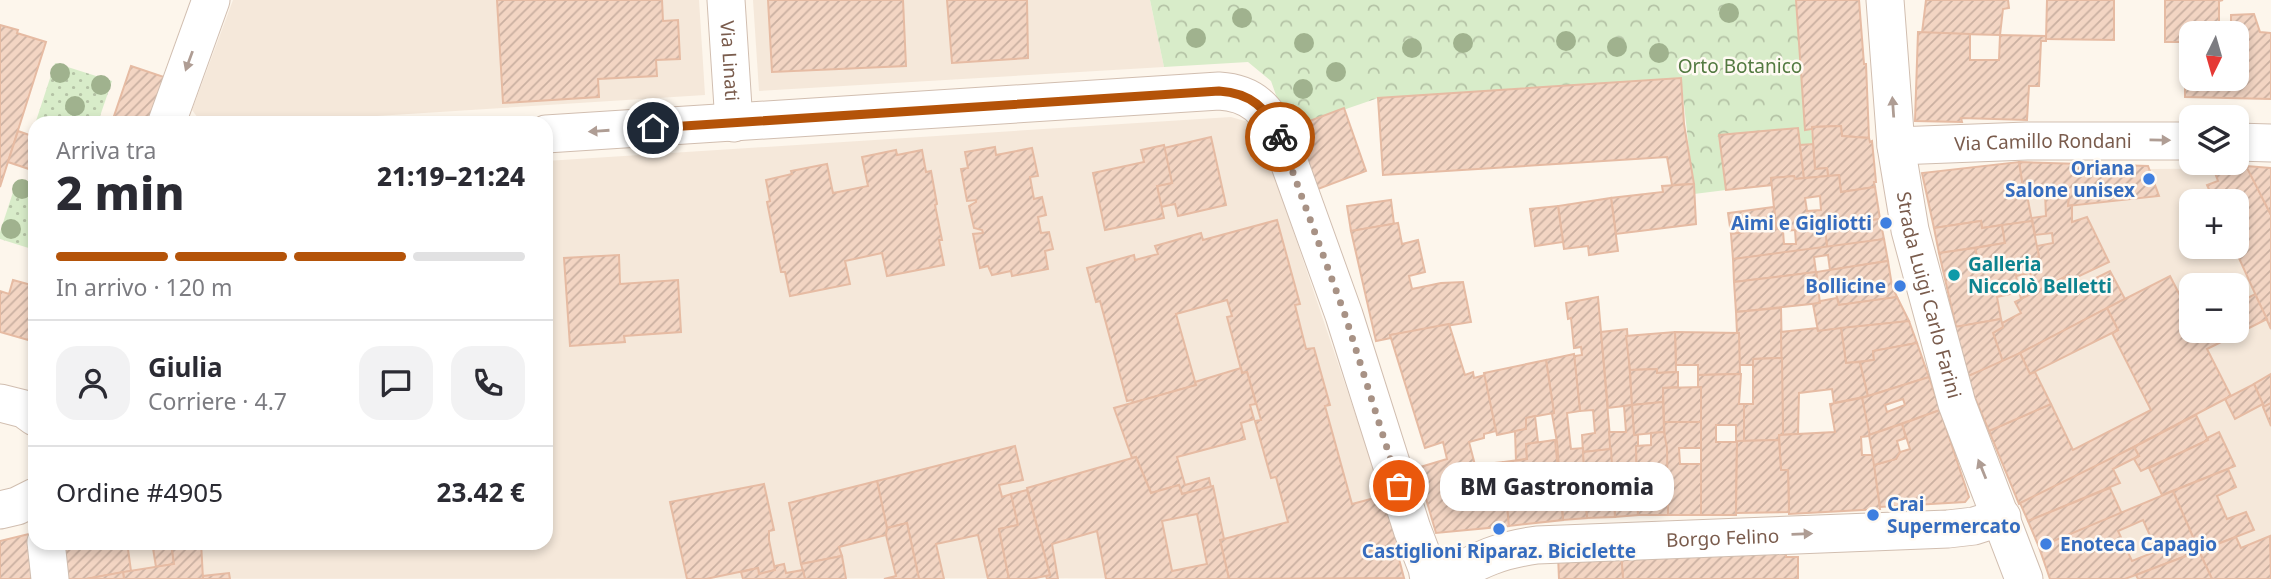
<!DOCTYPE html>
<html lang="it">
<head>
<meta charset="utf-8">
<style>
	body { margin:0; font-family:"Noto Sans",sans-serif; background:#f2f2f3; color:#2b2b33; height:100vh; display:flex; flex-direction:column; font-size:26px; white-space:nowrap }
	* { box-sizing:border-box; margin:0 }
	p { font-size:23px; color:#7c7c81 }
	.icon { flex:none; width:38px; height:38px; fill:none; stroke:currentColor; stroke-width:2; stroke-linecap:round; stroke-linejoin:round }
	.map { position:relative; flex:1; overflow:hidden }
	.side { position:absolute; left:28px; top:116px; width:525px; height:434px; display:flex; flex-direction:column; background:#fff; border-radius:21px; box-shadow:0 4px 10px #0003 }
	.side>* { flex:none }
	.needle { width:46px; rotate:185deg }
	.fabs { position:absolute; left:2179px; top:21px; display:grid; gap:14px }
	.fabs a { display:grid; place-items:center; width:70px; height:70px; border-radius:14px; background:#fff; box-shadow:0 4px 10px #0003; font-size:35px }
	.pin { position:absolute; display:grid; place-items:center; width:60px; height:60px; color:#fff; margin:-30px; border:4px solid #fff; border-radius:50%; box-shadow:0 2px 7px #0007 }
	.courier { position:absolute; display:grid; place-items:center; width:70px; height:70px; margin:-35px; border:5px solid #b45309; border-radius:50%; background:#fff; color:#222; box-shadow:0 2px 9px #0007 }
	.bubble { position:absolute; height:49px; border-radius:21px; background:#fff; box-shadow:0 4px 10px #0003; font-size:23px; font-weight:800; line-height:49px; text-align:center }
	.summary em { font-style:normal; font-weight:800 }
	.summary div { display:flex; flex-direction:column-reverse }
	.summary { display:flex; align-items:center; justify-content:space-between; height:119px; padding:0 28px }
	h1 { font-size:46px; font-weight:800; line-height:52px }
	.bar { display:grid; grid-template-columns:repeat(4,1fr); gap:10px 7px; align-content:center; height:84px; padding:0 28px }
	.bar i { height:9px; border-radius:5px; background:#e1e1e2 }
	.bar .active { background:#b45309 }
	.bar p { grid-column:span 4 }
	.line { display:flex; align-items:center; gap:18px; padding:0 28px; border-top:2px solid #e1e1e2 }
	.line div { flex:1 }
	.round { display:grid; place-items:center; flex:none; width:74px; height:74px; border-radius:21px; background:#f2f2f3 }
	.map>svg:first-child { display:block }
	.residential { fill:#f5e8da; fill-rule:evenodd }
	.grass { fill:url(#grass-dots) }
	.park { fill:url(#park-crowns) }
	.building { fill:url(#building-hatch); stroke:#e6bba3; stroke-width:2; fill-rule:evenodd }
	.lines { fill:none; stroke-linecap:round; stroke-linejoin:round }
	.minor-casing { stroke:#d1beb0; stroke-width:39 }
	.minor { stroke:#fff; stroke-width:37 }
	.tree { fill:#a0b28e }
	.oneway { fill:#af9d94 }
	.done { stroke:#a89285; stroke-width:7; stroke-dasharray:0 12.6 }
	.route { stroke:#b45309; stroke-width:9 }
	.shop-dot { fill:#3f7fe0; stroke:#fffaf3; stroke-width:2.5 }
	.culture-dot { fill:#0f9aa8; stroke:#fffaf3; stroke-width:2.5 }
	.labels { text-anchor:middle; stroke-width:5; stroke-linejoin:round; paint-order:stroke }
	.street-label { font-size:19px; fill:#7a5c4d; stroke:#fffaf3 }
	.park-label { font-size:19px; fill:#537a41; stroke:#fffaf3 }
	.shop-label { font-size:19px; font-weight:bold; fill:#366cbe; stroke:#fffaf3; text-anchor:end }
	.culture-label { font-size:19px; font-weight:bold; fill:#0d838f; stroke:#fffaf3; text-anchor:start }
</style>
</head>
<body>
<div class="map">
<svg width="2271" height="579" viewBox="0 0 2271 579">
	<defs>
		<pattern id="grass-dots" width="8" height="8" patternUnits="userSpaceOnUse" patternTransform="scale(1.75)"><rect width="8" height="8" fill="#d8ecc9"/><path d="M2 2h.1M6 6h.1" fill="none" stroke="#b4c2a5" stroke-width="1.8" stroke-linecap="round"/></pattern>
		<pattern id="park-crowns" width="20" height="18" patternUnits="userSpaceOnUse" patternTransform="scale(1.75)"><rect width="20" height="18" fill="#d8ecc9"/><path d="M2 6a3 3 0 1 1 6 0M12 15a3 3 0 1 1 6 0" fill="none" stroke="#b4c2a5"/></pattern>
		<pattern id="building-hatch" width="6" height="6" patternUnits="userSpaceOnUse" patternTransform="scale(1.75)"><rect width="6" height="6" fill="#f3d5c3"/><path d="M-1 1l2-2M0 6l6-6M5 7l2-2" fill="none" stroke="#cab0a1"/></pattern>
	</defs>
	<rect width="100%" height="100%" fill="#fdf6ec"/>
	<g class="residential">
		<path d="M233 0H699L705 95 283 122H201L192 110Z"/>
		<path d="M753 0H1150L1164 67 759 91Z"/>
		<path d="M1231 117 1252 123 1261 136 1404 558 1399 560 1404 578 67 579 61 543 546 542V161Z"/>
		<path d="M2019 162 2148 166 2149 169 2271 168V579H2050L2021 504H2019L1966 377 1922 173ZM2191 201H2236V247H2191ZM2191 285H2236V331H2191Z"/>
	</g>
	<g class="grass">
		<path d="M55 63 112 81 98 122 36 121Z"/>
		<path d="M17 180 35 185V250L0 239V232Z"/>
	</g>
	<path class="park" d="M1150 0H1796L1802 64 1813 144 1800 145 1798 128 1719 135 1726 190 1694 194 1681 78 1378 98 1288 129 1271 81 1248 62 1164 67Z"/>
	<g class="building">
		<path d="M497 0H662L663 21 678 20 680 59 656 60 657 76 598 79 599 97 503 103Z"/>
		<path d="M768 0H903L906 66 772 72Z"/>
		<path d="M947 0H1027L1028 58 952 63Z"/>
		<path d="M1796 0H1859L1864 64H1866L1869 138 1842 136 1841 126 1812 127V129L1805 130Z"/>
		<path d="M1926 0H2008L2009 8 2003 9 2000 35 1922 33Z"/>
		<path d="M2047 0H2114V40L2046 39Z"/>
		<path d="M2165 0H2223L2219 1V33H2191V39H2185V42H2165Z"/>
		<path d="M2254 14 2260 32 2271 33V99L2185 97V39H2191V79H2236V33H2231V15Z"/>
		<path d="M0 25 18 30 17 33 46 42 0 187Z"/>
		<path d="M1918 32 1970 34V60H1999L2000 35 2046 36V41H2041L2039 86H2029L2027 120 1961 118 1962 122 1915 121Z"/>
		<path d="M131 66 170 79 152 122H112Z"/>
		<path d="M1681 78 1684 124 1694 184 1672 185 1667 157 1383 175 1378 98Z"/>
		<path d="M1344 108 1366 171 1310 192 1288 129Z"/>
		<path d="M1841 126 1842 136 1869 138 1870 142 1872 141 1876 182H1874L1875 187 1841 192 1839 175 1828 176 1827 168 1815 169 1812 127Z"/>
		<path d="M1798 128 1804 178 1795 179 1794 176 1771 178 1772 185 1726 190 1719 135Z"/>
		<path d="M18 131 35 137V171L8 162Z"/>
		<path d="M1211 137 1226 205 1178 216 1175 204 1161 207 1157 186 1172 183 1164 148Z"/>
		<path d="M1813 144 1815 169 1827 168 1828 176 1804 178 1800 145Z"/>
		<path d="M1164 145 1172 183 1157 186 1164 218 1105 230 1093 173 1144 162 1141 150Z"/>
		<path d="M995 147 996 155 1032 148 1038 176 1030 177 1034 199 1042 197 1046 215 1038 217 1041 233 1049 232 1053 249 1045 251 1048 269 1012 276 1011 271 992 275 988 266 980 268 973 234 983 233 982 230 974 228 969 206 976 202V200L967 201 961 169 968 168 965 152Z"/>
		<path d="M896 150 897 155 922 150 926 172 931 171 937 204 935 205 942 240H939L944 265 887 276 882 253 845 261 850 284 790 296 785 272H781L767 202 770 201 766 180 792 174 791 171 827 164 833 193 868 186 862 157Z"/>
		<path d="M2019 162 2148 166 2159 196 2068 206 2069 191 2024 195Z"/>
		<path d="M2019 162 2024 195H2027L2032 221 1982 228 1981 221 1934 228 1922 173Z"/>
		<path d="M2212 165H2246L2271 215V329L2234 247H2236V201H2214L2207 185 2218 181Z"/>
		<path d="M2246 166 2271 168V215Z"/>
		<path d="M1839 175 1841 192 1875 187 1880 219 1795 230 1783 231 1776 228 1771 178 1794 176 1795 179ZM1820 196 1821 210 1807 211 1805 198Z"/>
		<path d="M1694 184 1696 224 1616 234 1611 198 1663 192 1662 186Z"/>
		<path d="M2069 191 2068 206 2072 205V222L2087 217 2109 262 2071 280 2069 275 2021 299 2019 290 2034 286 2030 273 2016 276 2014 264 2039 257 2037 246 2053 243 2052 233 2035 235 2032 218 2046 216 2045 193Z"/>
		<path d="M1611 198 1618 251 1589 255 1588 246 1564 249 1558 206Z"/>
		<path d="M1391 200 1394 224 1351 231 1347 206Z"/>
		<path d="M1558 206 1563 242 1535 246 1530 209Z"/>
		<path d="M1774 207 1776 228 1731 234 1728 213Z"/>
		<path d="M1880 219 1884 239 1827 248 1825 226Z"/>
		<path d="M1277 220 1300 304 1295 305 1306 349 1314 348 1330 405 1325 406 1352 504 1382 496 1383 500 1387 499 1404 558 1399 559 1404 578 1229 579 1220 540 1288 522 1276 477 1271 478 1255 421 1261 420 1247 372 1242 373 1227 317 1232 316 1227 300 1176 314 1196 385 1133 403 1132 400 1127 401 1100 301 1096 302 1087 268 1134 255 1135 260 1158 254 1155 246 1201 233 1203 240Z"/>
		<path d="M1981 221 1982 228 2002 225 2005 243 1939 253 1934 228Z"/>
		<path d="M2032 221 2039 257 1980 270 1975 248 2005 243 2002 225Z"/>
		<path d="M1398 223 1402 244 1418 240 1425 272 1409 276 1412 289 1441 283 1463 282 1471 322 1390 335 1391 338 1376 341 1351 231Z"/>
		<path d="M1825 226 1827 248 1733 259 1731 234 1776 228 1783 231 1784 244H1796L1795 230Z"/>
		<path d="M1884 239 1888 261 1830 270 1828 255 1814 257 1816 272 1734 282 1733 259Z"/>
		<path d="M1975 248 1980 270 2014 264 2019 292 1997 297 2001 319 1956 327 1939 253Z"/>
		<path d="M619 255 620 284 678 280 681 332 624 336 625 342 570 346 564 258Z"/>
		<path d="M1888 261 1892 286 1897 297 1839 305 1834 286 1818 288 1816 272Z"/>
		<path d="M2110 271 2125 299 2003 362 1993 333 2003 327 2002 323 2021 313 2015 302 2069 275 2076 288Z"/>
		<path d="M1816 272 1820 303 1736 312 1734 282Z"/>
		<path d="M2170 276 2191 317V331H2236V304L2255 294 2267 319 2207 349 2231 396 2061 485 2019 504 1989 431 2051 404 2073 450 2151 410 2112 333 2118 330 2107 308Z"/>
		<path d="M13 280 35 286V342L0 332V291L9 294Z"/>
		<path d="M1598 297 1611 449 1583 452 1582 435 1595 433 1593 410 1580 411 1574 356 1582 355 1581 347 1574 348 1571 318 1568 319 1566 303Z"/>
		<path d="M1897 297 1909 321 1818 331 1813 304 1820 303V301L1837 298 1839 305Z"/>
		<path d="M1781 308 1782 358 1753 359V365H1739V333H1737L1736 312Z"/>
		<path d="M2107 308 2118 330 2030 374 2020 353Z"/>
		<path d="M2001 319 2003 327 1993 333 2003 362 1966 377 1954 327Z"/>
		<path d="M1909 321 1917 343 1873 351 1874 360 1846 363 1841 328Z"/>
		<path d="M1449 324 1465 375 1473 372 1474 378 1485 375 1496 431 1484 434V438L1469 442 1475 465 1503 462 1509 526 1436 533 1417 468 1447 459 1443 442 1425 448 1390 335Z"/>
		<path d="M1817 328 1818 331 1841 328 1846 363 1860 362 1868 396 1834 403 1832 389 1799 393 1798 434 1783 435 1781 332Z"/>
		<path d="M1627 329 1632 405 1608 408 1601 332Z"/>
		<path d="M1675 332 1739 333 1740 374 1698 375V365H1676Z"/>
		<path d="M1675 332 1676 372 1657 373V369L1630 370 1626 336Z"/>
		<path d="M1917 343 1929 377 1868 396 1860 362 1874 360 1873 351Z"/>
		<path d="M2020 353 2030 374 2035 372 2051 404 1989 431 1966 377Z"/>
		<path d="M1574 354 1580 411 1567 413 1571 449 1583 448 1587 518 1563 520 1557 442 1552 414 1554 413 1546 360Z"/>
		<path d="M1782 358 1783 435H1779V440L1744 441V404H1753V359Z"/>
		<path d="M1546 360 1554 413 1526 418V429L1497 435 1484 373Z"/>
		<path d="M1241 368 1242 373 1247 372 1256 404 1250 405 1254 419 1241 423 1245 439 1177 457 1185 485 1209 478 1211 487 1182 494 1179 485 1151 493 1136 457 1132 458 1114 408 1196 385 1195 382Z"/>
		<path d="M1657 369V373L1678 372V387L1663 388V402L1632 405 1630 370Z"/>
		<path d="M1741 374 1739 404H1744V441H1737L1736 515H1701V387H1698V375ZM1716 425H1736V442H1716Z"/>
		<path d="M2271 374V403L2264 407 2254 384Z"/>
		<path d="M1929 377 1940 410 1869 435 1862 398ZM1903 399 1905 405 1887 412 1885 405Z"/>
		<path d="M2254 384 2263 404 2235 419 2225 399Z"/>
		<path d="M1701 387V422H1664L1663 388Z"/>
		<path d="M1862 398 1870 436 1861 437 1862 455H1873L1880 509 1789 514 1788 470H1781L1779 435 1835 432 1830 404Z"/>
		<path d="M1663 402 1664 432 1634 435 1632 405Z"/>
		<path d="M2271 403V426L2263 407Z"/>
		<path d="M1632 405 1634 435H1638V446H1636L1638 515 1615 517 1609 432H1626L1624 406Z"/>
		<path d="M1940 410 1969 497 1965 502 1880 507 1874 465 1896 459 1900 452 1910 449 1902 424Z"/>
		<path d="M2196 415 2208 440 2141 471 2134 459 2139 456 2134 447Z"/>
		<path d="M1535 416 1538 442 1526 444 1527 459 1516 461 1515 431 1526 429V418Z"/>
		<path d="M1664 422H1701V448H1679L1680 464H1701V515H1668Z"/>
		<path d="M1902 424 1906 438 1897 441 1900 452 1896 459 1874 465 1869 435Z"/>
		<path d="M1664 432 1667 448 1668 515H1638L1636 446 1651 445V433Z"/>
		<path d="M2219 432 2235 466 2162 495 2149 468 2208 440 2207 438Z"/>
		<path d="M1555 440 1563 520 1509 526 1503 462 1527 459 1526 444Z"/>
		<path d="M1779 440 1781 470H1788L1789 512 1736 513 1737 441Z"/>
		<path d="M1015 446 1023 480 999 485 1002 497 1011 494 1018 525 999 529 1009 579H988L978 535 936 544 944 579H919L907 523 887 528 877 481Z"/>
		<path d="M2134 447 2139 456 2113 469 2120 483 2028 521 2020 503Z"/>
		<path d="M1611 449 1615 517 1587 518 1583 452Z"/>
		<path d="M1136 457 1151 493 1179 485 1182 494 1213 486 1224 539 1220 540 1229 579H1106L1097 531 1052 544 1058 579H1047L1046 576 1050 575 1027 488ZM1197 514 1207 564 1172 571 1162 521Z"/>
		<path d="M2228 469 2236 487 2217 496 2227 519 2246 512 2254 530 2199 551 2173 491Z"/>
		<path d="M877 481 887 528 886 535 839 547 842 556 801 564 789 503Z"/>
		<path d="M764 484 774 530 769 531V540L775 570 759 574 758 568 706 579H687L670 502Z"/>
		<path d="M2110 488 2122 514 2039 547 2028 521Z"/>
		<path d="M1027 490 1050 575 1031 579H1009L999 529 1018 525 1011 494Z"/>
		<path d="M2173 491 2199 551 2125 579H2050L2039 547ZM2143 520 2157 551 2132 561 2118 531Z"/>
		<path d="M907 523 919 579H884L896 576 886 535 887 528Z"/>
		<path d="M33 533 38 579H0V541Z"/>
		<path d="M2270 536 2271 579H2212L2199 551 2236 537 2241 548Z"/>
		<path d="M61 542H127L131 571 86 579H67Z"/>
		<path d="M152 542H171L174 564 156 567Z"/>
		<path d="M171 542H201L203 579H124L123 572 174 564Z"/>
		<path d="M1786 548V557H1798V579H1623L1621 552Z"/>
		<path d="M2199 551 2212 579H2138L2136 575Z"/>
		<path d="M1621 552 1623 579H1559L1558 555Z"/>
		<path d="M842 556 846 579H805L801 564Z"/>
		<path d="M784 564 786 573 803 570 805 579H743L741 572 758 568 759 574 775 570V566Z"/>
		<path d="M123 572 124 579H86Z"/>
		<path d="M229 573 230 579H203V576Z"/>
	</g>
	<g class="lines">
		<g class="minor-casing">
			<g id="minor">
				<path id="s1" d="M726 0 734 123"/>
				<path id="s2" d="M1885 0 1896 146 1910 230 1957 404 2024 579"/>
				<path d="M167 122 211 0"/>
				<path d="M546 134 1219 91C1253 93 1268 110 1281 140L1344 315 1412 529 1427 568 1429 579"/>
				<path d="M2236 142 2271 143"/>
				<path id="s3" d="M1896 146 2027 141H2191"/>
				<path d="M0 403 24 409 35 417"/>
				<path d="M0 510 17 506 35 497"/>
				<path d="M46 542 50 579"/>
				<path id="s4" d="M1448 579C1478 559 1501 550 1537 545L1948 529 1974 526 2002 517"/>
			</g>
		</g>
		<use href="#minor" class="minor"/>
	</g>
	<g class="tree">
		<circle cx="1729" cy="13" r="10"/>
		<circle cx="1242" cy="18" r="10"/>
		<circle cx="1196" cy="38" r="10"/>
		<circle cx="1566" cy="41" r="10"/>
		<circle cx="1304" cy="43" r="10"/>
		<circle cx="1463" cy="43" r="10"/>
		<circle cx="1617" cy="47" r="10"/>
		<circle cx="1412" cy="48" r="10"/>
		<circle cx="1659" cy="53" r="10"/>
		<circle cx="1336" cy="72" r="10"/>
		<circle cx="60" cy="73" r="10"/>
		<circle cx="101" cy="85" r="10"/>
		<circle cx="1303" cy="89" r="10"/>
		<circle cx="75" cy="106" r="10"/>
		<circle cx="22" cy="189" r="10"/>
		<circle cx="11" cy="229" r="10"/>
	</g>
	<defs><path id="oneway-solid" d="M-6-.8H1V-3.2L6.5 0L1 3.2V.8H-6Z" transform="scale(1.75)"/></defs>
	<g class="oneway">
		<use href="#oneway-solid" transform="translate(189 61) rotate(110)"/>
		<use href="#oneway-solid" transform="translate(1893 107) rotate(-94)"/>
		<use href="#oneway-solid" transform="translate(599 131) rotate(176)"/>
		<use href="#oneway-solid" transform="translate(2160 140) rotate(1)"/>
		<use href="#oneway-solid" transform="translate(1982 469) rotate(-112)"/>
		<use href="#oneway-solid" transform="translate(1802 534) rotate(-2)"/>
	</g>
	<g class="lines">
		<path class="done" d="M1280 137 1345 315 1399 486"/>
		<path class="route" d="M653 128 1219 91C1251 93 1267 108 1280 137"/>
	</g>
	<g class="shop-dot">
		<circle cx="2149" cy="179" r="7"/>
		<circle cx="1886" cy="223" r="7"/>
		<circle cx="1900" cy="286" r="7"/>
		<circle cx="1873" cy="515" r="7"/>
		<circle cx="1499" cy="529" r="7"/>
		<circle cx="2046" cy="544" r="7"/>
	</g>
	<circle class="culture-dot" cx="1954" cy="275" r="7"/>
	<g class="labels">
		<g class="street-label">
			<text dy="7" stroke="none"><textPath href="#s1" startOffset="61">Via Linati</textPath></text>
			<text dy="7" stroke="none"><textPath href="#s3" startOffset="147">Via Camillo Rondani</textPath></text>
			<text dy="7" stroke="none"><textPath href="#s2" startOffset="299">Strada Luigi Carlo Farini</textPath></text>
			<text dy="7" stroke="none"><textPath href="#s4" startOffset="282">Borgo Felino</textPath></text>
		</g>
		<g class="park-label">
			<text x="1740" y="73">Orto Botanico</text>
		</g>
		<g class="shop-label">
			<text x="2135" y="175">Oriana<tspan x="2135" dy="22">Salone unisex</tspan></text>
			<text x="1872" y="230">Aimi e Gigliotti</text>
			<text x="1886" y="293">Bollicine</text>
			<text x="1887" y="511" text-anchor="start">Crai<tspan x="1887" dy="22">Supermercato</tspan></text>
			<text x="2060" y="551" text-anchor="start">Enoteca Capagio</text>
			<text x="1499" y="558" text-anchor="middle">Castiglioni Riparaz. Biciclette</text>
		</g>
		<g class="culture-label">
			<text x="1968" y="271">Galleria<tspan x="1968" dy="22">Niccolò Belletti</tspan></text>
		</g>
	</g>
</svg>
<div class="fabs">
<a><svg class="needle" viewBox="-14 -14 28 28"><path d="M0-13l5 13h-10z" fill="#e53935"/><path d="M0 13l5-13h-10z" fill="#7c7c81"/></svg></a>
<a><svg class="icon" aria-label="layers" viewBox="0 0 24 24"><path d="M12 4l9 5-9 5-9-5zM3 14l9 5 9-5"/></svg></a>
<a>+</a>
<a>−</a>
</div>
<div class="pin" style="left:1399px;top:486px;background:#ea580c"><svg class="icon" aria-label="bag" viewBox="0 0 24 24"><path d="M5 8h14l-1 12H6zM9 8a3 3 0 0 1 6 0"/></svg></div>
<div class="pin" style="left:653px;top:128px;background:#1f2937"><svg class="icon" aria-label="home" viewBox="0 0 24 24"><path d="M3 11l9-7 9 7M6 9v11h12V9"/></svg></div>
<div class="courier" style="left:1280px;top:137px"><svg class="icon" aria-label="bike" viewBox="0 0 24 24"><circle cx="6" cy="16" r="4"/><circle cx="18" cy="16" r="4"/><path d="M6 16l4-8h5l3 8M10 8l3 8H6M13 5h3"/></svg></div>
<div class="bubble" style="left:1440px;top:462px;width:234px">BM Gastronomia</div>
<section class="side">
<div class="summary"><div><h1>2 min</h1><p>Arriva tra</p></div><em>21:19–21:24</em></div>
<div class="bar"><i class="active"></i><i class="active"></i><i class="active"></i><i></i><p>In arrivo · 120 m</p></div>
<div class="line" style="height:126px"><a class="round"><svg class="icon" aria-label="person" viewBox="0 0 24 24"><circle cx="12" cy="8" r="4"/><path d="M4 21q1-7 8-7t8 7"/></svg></a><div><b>Giulia</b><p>Corriere · 4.7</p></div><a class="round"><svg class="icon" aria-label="chat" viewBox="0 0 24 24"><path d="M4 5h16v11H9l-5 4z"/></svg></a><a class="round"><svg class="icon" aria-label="phone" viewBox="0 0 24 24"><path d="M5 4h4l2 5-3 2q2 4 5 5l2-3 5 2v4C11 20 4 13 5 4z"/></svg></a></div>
<div class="line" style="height:91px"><div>Ordine #4905</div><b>23.42 €</b></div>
</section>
</div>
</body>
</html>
